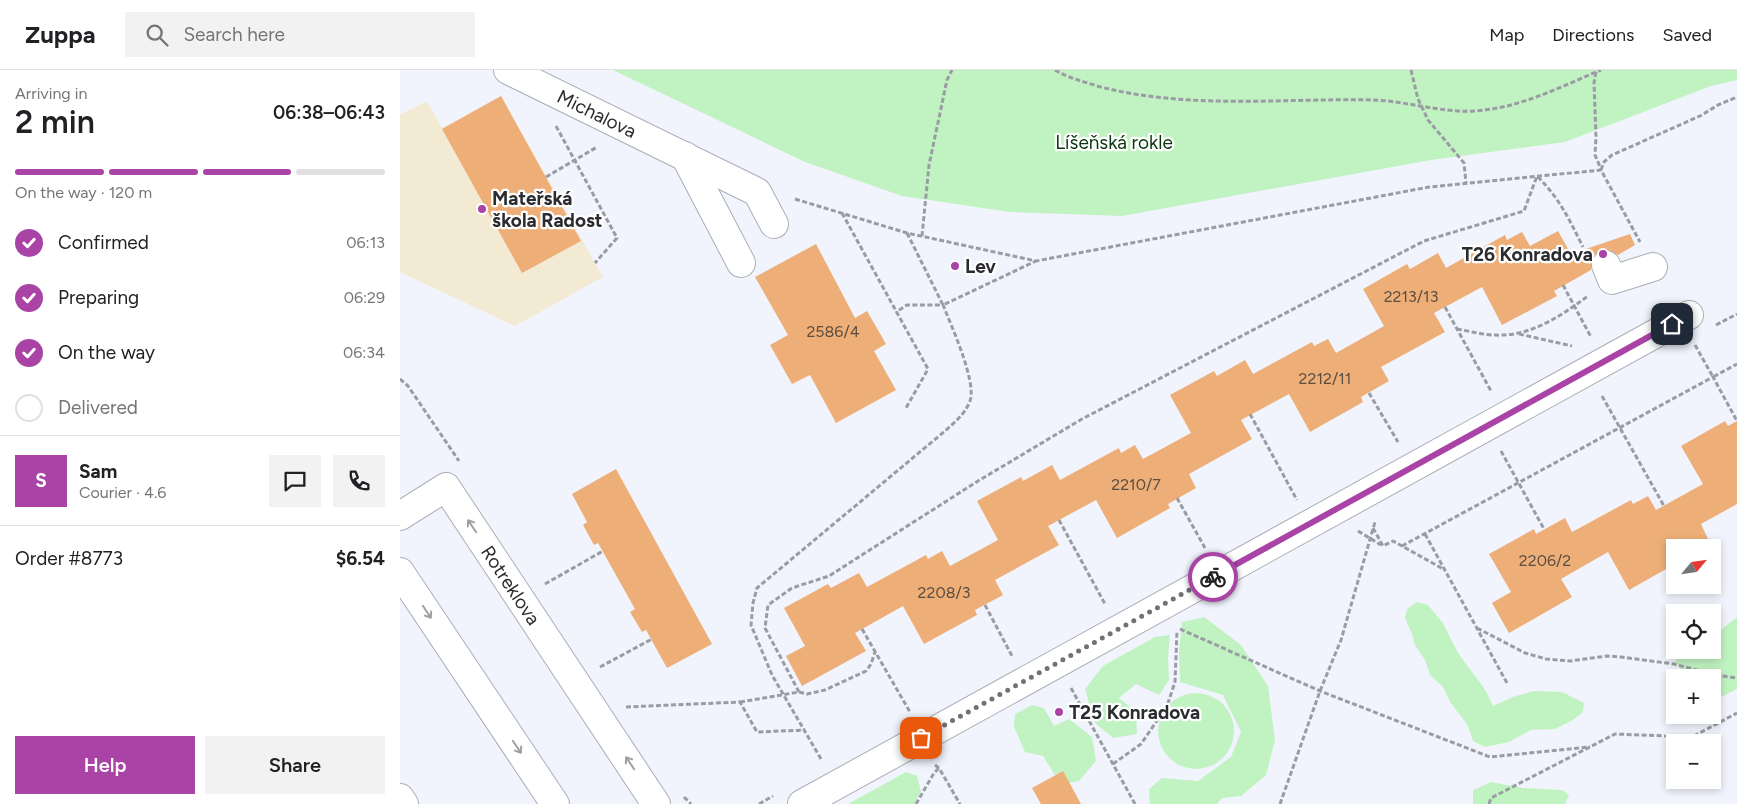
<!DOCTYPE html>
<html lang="en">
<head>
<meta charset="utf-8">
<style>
	body { margin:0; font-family:Figtree,sans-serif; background:#f2f2f2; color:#202124; height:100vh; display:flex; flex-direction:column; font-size:19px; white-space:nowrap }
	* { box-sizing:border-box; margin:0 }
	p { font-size:16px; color:#757577 }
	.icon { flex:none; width:28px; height:28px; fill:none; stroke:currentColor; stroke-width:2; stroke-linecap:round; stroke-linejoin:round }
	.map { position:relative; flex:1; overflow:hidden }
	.panel { display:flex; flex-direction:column; background:#fff; width:400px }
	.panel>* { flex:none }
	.needle { width:32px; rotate:61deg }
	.controls { position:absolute; left:1266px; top:469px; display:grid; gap:10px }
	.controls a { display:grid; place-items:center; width:55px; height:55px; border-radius:0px; background:#fff; box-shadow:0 2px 8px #0003; font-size:25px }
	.pin { position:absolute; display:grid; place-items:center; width:42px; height:42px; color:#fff; margin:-21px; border-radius:10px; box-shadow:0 2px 8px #0006 }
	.courier { position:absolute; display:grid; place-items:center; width:50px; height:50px; margin:-25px; border:4px solid #a943a6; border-radius:50%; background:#fff; color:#222; box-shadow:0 1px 6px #0007 }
	.summary em { font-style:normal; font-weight:600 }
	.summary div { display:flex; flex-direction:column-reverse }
	.summary { display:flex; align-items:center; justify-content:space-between; height:85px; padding:0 15px }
	h1 { font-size:32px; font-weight:600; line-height:38px }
	.bar { display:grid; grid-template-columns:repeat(4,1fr); gap:8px 5px; align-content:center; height:60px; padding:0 15px }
	.bar i { height:6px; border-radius:4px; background:#e0e0e0 }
	.bar .on { background:#a943a6 }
	.bar p { grid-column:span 4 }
	.line { display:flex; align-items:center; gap:12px; padding:0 15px; border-top:1px solid #e0e0e0 }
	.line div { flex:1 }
	.round { display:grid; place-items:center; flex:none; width:52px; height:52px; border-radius:0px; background:#f2f2f2 }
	ol { padding:0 15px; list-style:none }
	li { display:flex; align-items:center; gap:15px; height:55px }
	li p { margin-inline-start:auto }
	li .icon { padding:5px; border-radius:50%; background:#a943a6; color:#fff; stroke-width:4 }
	li:last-child { color:#757577 }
	li i { width:28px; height:28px; border:2px solid #e0e0e0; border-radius:50% }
	.action { display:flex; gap:10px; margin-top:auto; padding:10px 15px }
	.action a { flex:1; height:58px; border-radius:0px; background:#a943a6; color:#fff; font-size:20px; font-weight:600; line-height:58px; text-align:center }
	.action a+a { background:#f2f2f2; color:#202124 }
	header { display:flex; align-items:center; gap:30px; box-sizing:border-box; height:70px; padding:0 25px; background:#fff; border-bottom:1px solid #e0e0e0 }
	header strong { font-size:24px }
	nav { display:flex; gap:28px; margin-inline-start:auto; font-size:18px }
	.search { width:350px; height:45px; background:#f2f2f2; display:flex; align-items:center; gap:12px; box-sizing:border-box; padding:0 18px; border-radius:0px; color:#757577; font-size:19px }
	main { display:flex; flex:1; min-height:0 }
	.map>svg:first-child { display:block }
	.education { fill:#f3ead4 }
	.green { fill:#c1f2c1 }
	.building { fill:#edaf77 }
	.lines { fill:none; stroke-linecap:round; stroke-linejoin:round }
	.minor-casing { stroke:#abaeb6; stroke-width:30 }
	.path { stroke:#9a9ca3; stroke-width:3; stroke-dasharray:5 2.5; stroke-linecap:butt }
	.minor { stroke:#fff; stroke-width:28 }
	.oneway { stroke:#a0a0a1 }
	.done { stroke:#707277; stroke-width:5; stroke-dasharray:0 9 }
	.route { stroke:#a943a6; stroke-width:6 }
	.poi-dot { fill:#a943a6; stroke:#fff; stroke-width:2 }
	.labels { text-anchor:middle; stroke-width:4.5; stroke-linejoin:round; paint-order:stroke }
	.number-label { font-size:16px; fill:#5c4d41 }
	.street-label { font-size:19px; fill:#2b2c2f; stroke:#fff }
	.park-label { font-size:19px; fill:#0b3610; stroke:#fff }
	.poi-label { font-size:19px; font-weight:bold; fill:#2b2c2f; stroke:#fff; text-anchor:start }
</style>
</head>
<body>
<header>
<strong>Zuppa</strong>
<div class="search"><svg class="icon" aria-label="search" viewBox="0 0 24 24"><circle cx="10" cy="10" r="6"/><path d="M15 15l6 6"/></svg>Search here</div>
<nav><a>Map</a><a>Directions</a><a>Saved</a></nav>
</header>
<main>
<section class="panel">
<div class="summary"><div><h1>2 min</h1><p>Arriving in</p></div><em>06:38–06:43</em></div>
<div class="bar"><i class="on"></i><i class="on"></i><i class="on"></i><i></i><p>On the way · 120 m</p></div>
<ol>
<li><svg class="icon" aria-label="check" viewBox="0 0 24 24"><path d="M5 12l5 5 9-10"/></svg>Confirmed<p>06:13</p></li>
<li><svg class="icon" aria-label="check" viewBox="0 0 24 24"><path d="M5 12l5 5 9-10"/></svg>Preparing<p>06:29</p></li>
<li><svg class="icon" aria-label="check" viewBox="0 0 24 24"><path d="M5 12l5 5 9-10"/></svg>On the way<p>06:34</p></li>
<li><i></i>Delivered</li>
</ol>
<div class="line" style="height:90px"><b class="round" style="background:#a943a6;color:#fff">S</b><div><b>Sam</b><p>Courier · 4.6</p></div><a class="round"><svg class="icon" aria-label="chat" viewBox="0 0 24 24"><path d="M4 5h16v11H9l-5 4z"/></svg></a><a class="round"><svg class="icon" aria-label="phone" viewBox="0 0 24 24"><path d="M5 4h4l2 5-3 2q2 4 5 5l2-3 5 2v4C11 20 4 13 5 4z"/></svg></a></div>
<div class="line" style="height:65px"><div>Order #8773</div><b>$6.54</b></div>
<div class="action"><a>Help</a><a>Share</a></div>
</section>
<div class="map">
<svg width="1337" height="734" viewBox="0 0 1337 734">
	<rect width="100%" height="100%" fill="#f1f4fd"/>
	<path class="education" d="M101 26 203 207 115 256 0 202V45L27 31 42 58Z"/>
	<g class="green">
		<path d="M213 0H1337V10L1311 16 1165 72 1031 90 722 146 610 142 502 126 405 92Z"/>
		<path d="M1017 532 1028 535 1043 553 1058 583 1086 621 1093 636 1113 627 1134 621 1162 622 1184 633 1183 642 1173 650 1155 659 1131 660 1109 672 1085 677 1073 671 1067 654 1050 632 1043 617 1030 605 1025 590 1015 575 1012 564 1005 548 1007 539Z"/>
		<path d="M804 547 841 575 868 616 875 670 866 705 841 726 822 728 817 734H750L749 719 762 708 798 711 831 687 841 662 823 625 780 612 779 581 782 552Z"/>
		<path d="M1337 547V619L1313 631 1312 608 1286 607 1275 591 1285 580H1312L1313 566Z"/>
		<path d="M770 565 768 587 769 610 759 625 736 614 719 628 736 642 737 664 713 668 695 653 685 619 703 596 755 567Z"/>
		<circle cx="796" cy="661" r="38"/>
		<path d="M632 635 644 638 654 656 669 649 692 667 696 691 679 711 669 713 663 701 655 705 643 686 625 682 614 657 615 644Z"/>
		<path d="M506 702 517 706 521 721 514 734H448Z"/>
		<path d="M1091 712 1123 718 1162 720 1169 725 1165 734H1073V720Z"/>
	</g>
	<g class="building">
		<path d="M101 26 181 171 122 203 42 59Z"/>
		<path d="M1158 161 1171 184 1230 164 1235 175 1218 185 1209 180 1200 181 1193 186 1191 192V200L1154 221 1157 226 1102 255 1082 217 1034 243 1045 262 981 297 989 311 961 327 963 332 910 362 889 324 841 350 852 369 789 404 796 418 768 434 770 438 717 468 696 430 648 456 659 475 595 510 603 525 575 540 577 545 524 574 503 536 455 563 466 581 402 616 386 586 405 576 384 538 428 514 431 518 459 503 467 517 526 485 528 489 542 481 550 496 598 470 577 431 621 407 623 411 652 395 660 410 719 378 721 383 735 375 743 389 791 363 770 325 814 301 817 306 845 290 853 304 912 272 914 276 928 269 936 283 984 256 963 219 1007 194 1010 199 1038 183 1046 198 1105 165 1107 170 1122 162 1130 176Z"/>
		<path d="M416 174 455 248 467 241 486 274 474 281 496 320 436 353 410 305 392 314 370 275 388 265 355 207Z"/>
		<path d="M1325 351 1328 356 1337 351V434L1301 454 1308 469 1293 478H1275V494L1229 520 1208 482 1161 509 1172 527 1109 563 1092 533 1111 522 1089 484 1134 459 1136 464 1165 448 1172 462 1231 430 1233 434 1248 426 1256 440 1303 414 1281 376Z"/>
		<path d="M216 399 312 574 267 598 246 560 242 562 230 542 235 539 198 473 194 475 183 455 187 452 172 424Z"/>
		<path d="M663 701 681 734H641L632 718Z"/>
	</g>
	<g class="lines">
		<g class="minor-casing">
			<g id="minor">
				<path id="s1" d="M108 0 357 122 374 154"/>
				<path d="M285 86 341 193"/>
				<path d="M1206 195 1212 210 1253 197"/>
				<path id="s2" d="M0 446 46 417 256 734"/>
				<path d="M0 502 155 734"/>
				<path d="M0 728 4 734"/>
				<path d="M402 734 1289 245"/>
			</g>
		</g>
		<g class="path">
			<path d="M655 0C668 8 682 11 697 16 787 40 882 28 973 30 1007 31 1041 43 1075 41 1120 38 1160 17 1201 0"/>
			<path d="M1011 0 1018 29 1028 50 1064 93 1066 113"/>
			<path d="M1196 2 1194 13 1196 67 1195 85 1201 99"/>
			<path d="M156 56 217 168 195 193"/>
			<path d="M1201 100 1204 92 1212 85 1300 46 1318 35 1337 27"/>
			<path d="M146 107 197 77"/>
			<path d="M395 129 507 163 636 191 1029 117 1201 100 1240 172"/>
			<path d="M442 143 528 299 506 338"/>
			<path d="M507 163 543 235 636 191"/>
			<path d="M522 166 529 95 547 10 552 0"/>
			<path d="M1163 215 1191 267"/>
			<path d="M1045 237 1091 321"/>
			<path d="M1316 255 1337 244"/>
			<path d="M1057 259C1069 261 1083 265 1095 265 1130 267 1161 246 1188 226"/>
			<path d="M1119 264 1172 276"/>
			<path d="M1295 275 1313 307 1337 294"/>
			<path d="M0 309 8 316 59 391"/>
			<path d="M969 323 998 372"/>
			<path d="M1202 326 1264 436"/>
			<path d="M850 344 897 430"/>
			<path d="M1101 381 1144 459"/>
			<path d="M777 428 805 478"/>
			<path d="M659 450 705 534"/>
			<path d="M973 458 983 476 993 471 1045 500"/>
			<path d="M958 461 981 475"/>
			<path d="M1025 464 1107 613"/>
			<path d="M1002 476 1313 307 1337 351"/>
			<path d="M145 514 203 481"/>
			<path d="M585 535 612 586"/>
			<path d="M1077 558 1125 583 1146 589 1170 591 1207 586 1221 587 1274 594 1315 605 1337 608"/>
			<path d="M462 559 510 642"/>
			<path d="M780 559 920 621 1090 687 1190 677"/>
			<path d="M200 597 252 569"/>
			<path d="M671 618 735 734"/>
			<path d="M399 622 365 558 368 535 392 518 429 506 578 411 682 349 1024 171 1124 141 1137 106C1160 129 1169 149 1183 177"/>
			<path d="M340 632 399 622 407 624 425 620 466 601 471 594 475 582"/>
			<path d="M226 637 340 632 357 662 405 660"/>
			<path d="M421 689 372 605 351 555 353 533 357 518 545 361C555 352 565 344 570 331 577 312 551 255 543 235H507L496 242"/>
			<path d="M713 694 741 674 767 636 775 612 777 561"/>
			<path d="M535 695 539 698 560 734"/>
			<path d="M284 727 291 734"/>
			<path d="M359 734 373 726"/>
			<path d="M516 734 534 703 539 698"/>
			<path d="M880 734 920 621 941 570 975 452"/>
			<path d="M1089 734 1091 728 1215 664 1292 667 1337 643"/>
		</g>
		<use href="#minor" class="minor"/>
	</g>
	<defs><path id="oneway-shaft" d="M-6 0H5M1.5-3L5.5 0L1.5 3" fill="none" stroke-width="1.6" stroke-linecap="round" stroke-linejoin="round" transform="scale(1.25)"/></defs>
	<g class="oneway">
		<use href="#oneway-shaft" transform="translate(72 456) rotate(-124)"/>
		<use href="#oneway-shaft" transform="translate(27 542) rotate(56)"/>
		<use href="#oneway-shaft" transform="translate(117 677) rotate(56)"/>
		<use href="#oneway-shaft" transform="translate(230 693) rotate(-124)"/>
	</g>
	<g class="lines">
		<path class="done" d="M521 668 813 507"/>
		<path class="route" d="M813 507 1272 254"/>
	</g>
	<g class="poi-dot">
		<circle cx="82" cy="139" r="5"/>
		<circle cx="1203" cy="184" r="5"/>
		<circle cx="555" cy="196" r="5"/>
		<circle cx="659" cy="642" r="5"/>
	</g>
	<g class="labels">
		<g class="number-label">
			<text x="1011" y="232">2213/13</text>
			<text x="433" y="267">2586/4</text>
			<text x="925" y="314">2212/11</text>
			<text x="736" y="420">2210/7</text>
			<text x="1145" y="496">2206/2</text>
			<text x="544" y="528">2208/3</text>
		</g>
		<g class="street-label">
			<text dy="7" stroke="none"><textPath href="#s1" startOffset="99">Michalova</textPath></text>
			<text dy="7" stroke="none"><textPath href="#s2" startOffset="172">Rotreklova</textPath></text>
		</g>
		<g class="park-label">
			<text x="714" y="79">Líšeňská rokle</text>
		</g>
		<g class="poi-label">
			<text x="92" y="135">Mateřská<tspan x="92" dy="22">škola Radost</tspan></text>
			<text x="1193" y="191" text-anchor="end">T26 Konradova</text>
			<text x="565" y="203">Lev</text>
			<text x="669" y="649">T25 Konradova</text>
		</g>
	</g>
</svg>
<div class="controls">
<a><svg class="needle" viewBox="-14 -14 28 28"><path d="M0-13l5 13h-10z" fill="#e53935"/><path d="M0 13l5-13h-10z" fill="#757577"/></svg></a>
<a><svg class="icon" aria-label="locate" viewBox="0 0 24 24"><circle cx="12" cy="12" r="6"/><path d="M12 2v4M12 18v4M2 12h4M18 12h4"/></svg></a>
<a>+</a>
<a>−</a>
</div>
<div class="pin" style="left:521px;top:668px;background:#ea580c"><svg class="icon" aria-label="bag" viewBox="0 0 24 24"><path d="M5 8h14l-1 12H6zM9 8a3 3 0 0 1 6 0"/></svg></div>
<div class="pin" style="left:1272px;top:254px;background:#1f2937"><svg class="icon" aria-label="home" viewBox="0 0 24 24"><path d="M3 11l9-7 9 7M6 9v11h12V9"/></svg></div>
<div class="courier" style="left:813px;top:507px"><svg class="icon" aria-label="bike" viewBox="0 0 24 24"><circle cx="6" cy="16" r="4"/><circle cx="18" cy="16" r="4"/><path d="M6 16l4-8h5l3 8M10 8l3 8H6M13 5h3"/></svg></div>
</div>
</main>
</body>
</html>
